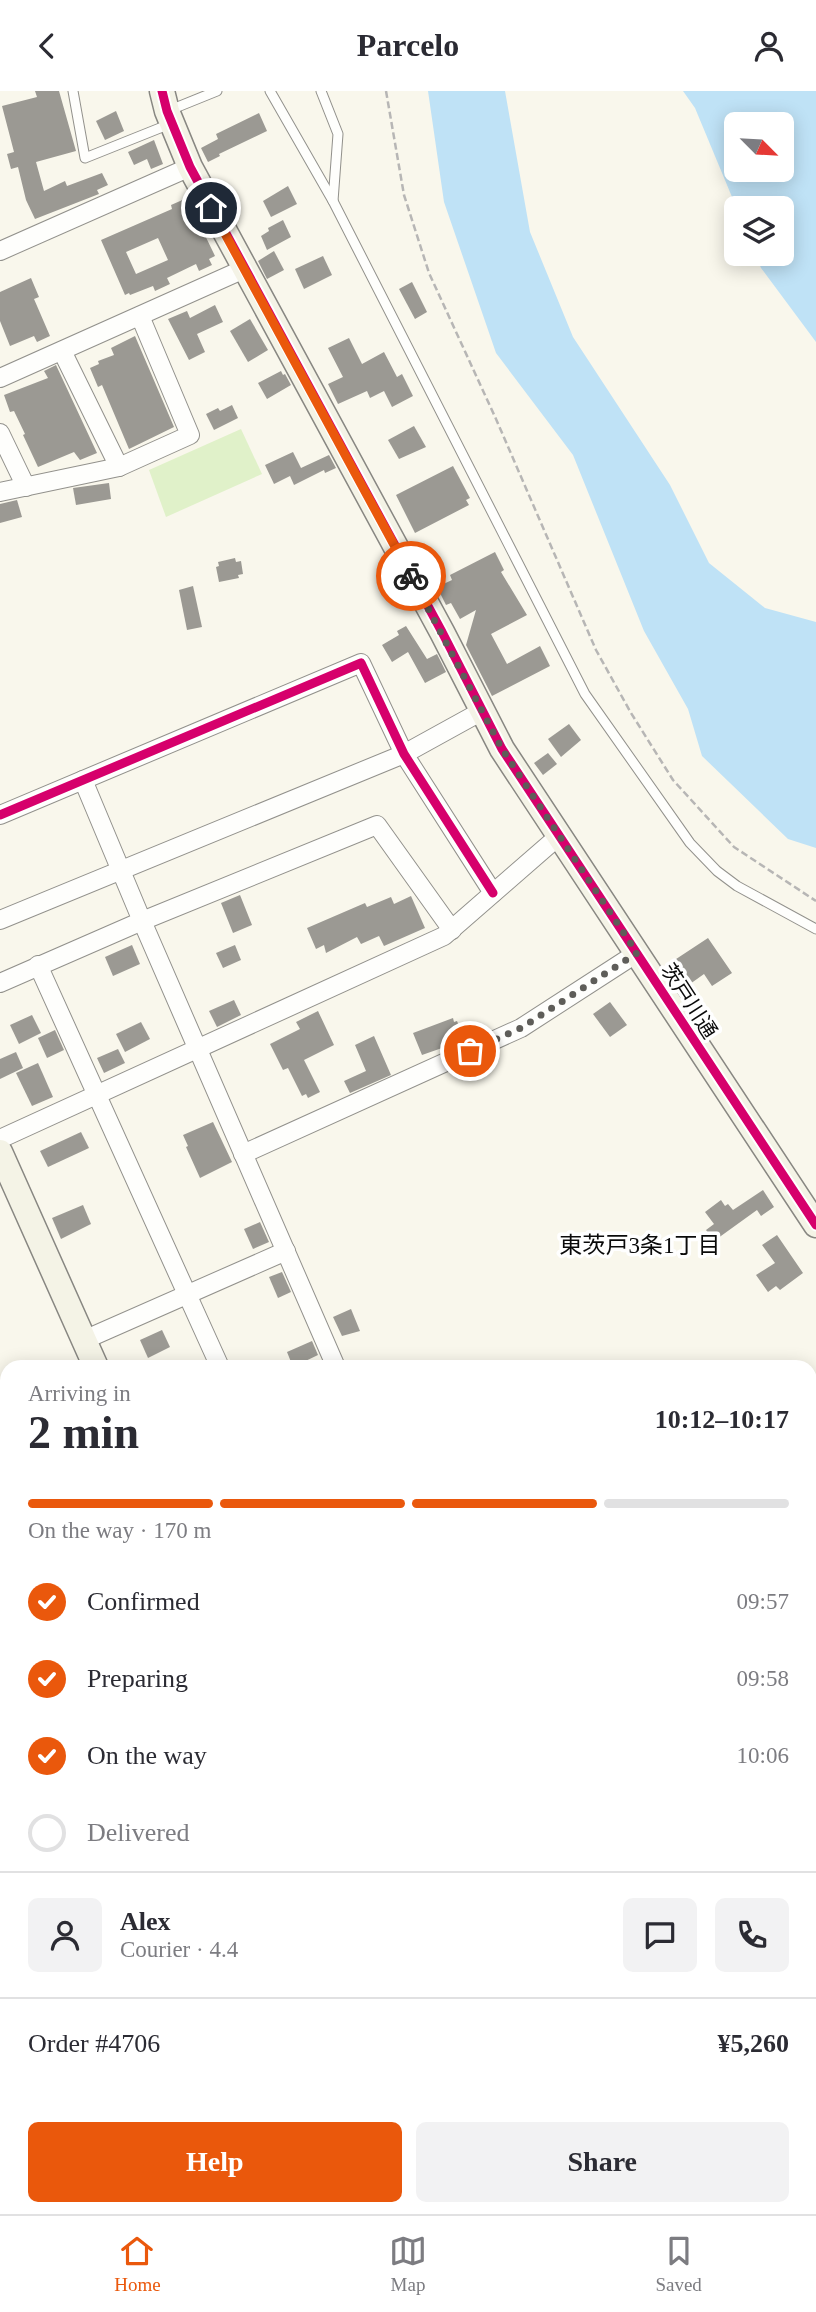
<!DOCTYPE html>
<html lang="en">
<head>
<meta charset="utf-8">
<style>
	body { margin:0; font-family:"Times New Roman","Noto Sans JP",serif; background:#f2f2f3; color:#2b2b33; height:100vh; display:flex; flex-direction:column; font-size:26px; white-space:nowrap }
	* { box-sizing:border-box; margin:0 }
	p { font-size:23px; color:#7c7c81 }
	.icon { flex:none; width:38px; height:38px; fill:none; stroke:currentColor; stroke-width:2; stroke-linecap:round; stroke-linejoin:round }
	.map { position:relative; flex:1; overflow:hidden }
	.drawer { position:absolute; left:0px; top:1269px; width:817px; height:856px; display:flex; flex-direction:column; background:#fff; border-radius:21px 21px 0 0; box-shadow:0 4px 18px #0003 }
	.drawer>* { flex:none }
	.needle { width:46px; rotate:114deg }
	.controls { position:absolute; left:724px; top:21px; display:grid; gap:14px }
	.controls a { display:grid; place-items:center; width:70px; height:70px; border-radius:10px; background:#fff; box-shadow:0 4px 18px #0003; font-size:35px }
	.pin { position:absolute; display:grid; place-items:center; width:60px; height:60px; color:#fff; margin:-30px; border:4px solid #fff; border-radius:50%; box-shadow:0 2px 7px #0007 }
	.courier { position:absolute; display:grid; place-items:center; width:70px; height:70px; margin:-35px; border:5px solid #ea580c; border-radius:50%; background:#fff; color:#222; box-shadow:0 2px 9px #0007 }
	.headline em { font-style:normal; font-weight:800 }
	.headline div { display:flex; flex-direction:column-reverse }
	.headline { display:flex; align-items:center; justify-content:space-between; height:119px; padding:0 28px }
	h1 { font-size:46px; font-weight:800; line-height:52px }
	.bar { display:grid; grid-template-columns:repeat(4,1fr); gap:10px 7px; align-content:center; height:84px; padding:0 28px }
	.bar i { height:9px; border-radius:5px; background:#e1e1e2 }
	.bar .active { background:#ea580c }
	.bar p { grid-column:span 4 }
	.line { display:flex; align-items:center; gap:18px; padding:0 28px; border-top:2px solid #e1e1e2 }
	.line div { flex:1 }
	.round { display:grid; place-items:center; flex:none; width:74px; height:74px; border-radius:10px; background:#f2f2f3 }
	ol { padding:0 28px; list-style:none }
	li { display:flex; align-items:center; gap:21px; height:77px }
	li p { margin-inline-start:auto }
	li .icon { padding:7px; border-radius:50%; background:#ea580c; color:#fff; stroke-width:4 }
	li:last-child { color:#7c7c81 }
	li i { width:38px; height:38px; border:4px solid #e1e1e2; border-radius:50% }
	.primary-button { display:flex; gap:14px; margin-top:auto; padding:14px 28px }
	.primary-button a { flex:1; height:80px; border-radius:10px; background:#ea580c; color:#fff; font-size:28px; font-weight:800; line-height:80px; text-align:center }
	.primary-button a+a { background:#f2f2f3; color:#2b2b33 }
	header { display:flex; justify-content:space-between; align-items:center; height:91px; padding:0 28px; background:#fff; font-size:32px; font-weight:800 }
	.menu { display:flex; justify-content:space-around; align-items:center; height:98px; border-top:2px solid #e1e1e2; background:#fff; font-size:19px; color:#7c7c81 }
	.menu a { display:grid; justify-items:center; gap:4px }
	.menu .active { color:#ea580c }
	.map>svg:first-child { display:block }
	.green { fill:#e0f1c9 }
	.water { fill:#bfe2f6; fill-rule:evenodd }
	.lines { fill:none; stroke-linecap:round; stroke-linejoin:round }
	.stream { stroke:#bfe2f6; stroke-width:5 }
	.building { fill:#9b9993; fill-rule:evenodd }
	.lane-casing { stroke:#92918c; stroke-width:11 }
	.street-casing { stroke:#92918c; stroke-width:20 }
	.secondary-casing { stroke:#888782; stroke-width:27 }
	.path { stroke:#b7b6b5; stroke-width:2.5; stroke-dasharray:7 3.5; stroke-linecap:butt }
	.lane { stroke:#fefefc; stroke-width:9 }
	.street { stroke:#fefefc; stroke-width:18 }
	.secondary { stroke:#f4f3e6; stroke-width:24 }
	.cycleway-casing { stroke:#fff; stroke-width:13 }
	.cycleway { stroke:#d6006c; stroke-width:9 }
	.done { stroke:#5e5d59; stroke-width:7; stroke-dasharray:0 12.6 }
	.route { stroke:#ea580c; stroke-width:9 }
	.labels { text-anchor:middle; stroke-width:7; stroke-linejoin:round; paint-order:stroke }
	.street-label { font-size:21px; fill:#0a0a0a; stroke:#fff }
	.neighbourhood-label { font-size:23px; fill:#0a0a0a; stroke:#fff }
</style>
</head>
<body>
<header><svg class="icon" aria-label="back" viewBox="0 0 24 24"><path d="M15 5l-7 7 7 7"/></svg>Parcelo<svg class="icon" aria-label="person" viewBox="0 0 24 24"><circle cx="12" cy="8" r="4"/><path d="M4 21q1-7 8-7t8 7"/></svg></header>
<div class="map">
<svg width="816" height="2123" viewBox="0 0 816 2123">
	<rect width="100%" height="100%" fill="#f9f7ec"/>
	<path class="green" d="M241 338 262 383 166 426 149 379Z"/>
	<g class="water">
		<path d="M428 0H505L530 141 573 246 670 394 709 472 765 517 816 531V757L788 748 702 665 688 618 644 540 573 364 496 262 444 111Z"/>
		<path d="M683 0H816V251L761 177 755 163H782V117L737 118 695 17ZM737 33H782V79H737Z"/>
	</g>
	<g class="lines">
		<g class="stream">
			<path d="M810 1835 816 1837"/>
			<path d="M0 2068 7 2045"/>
		</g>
	</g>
	<g class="building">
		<path d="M35 0H59L76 60 36 71 44 100 65 90 67 95 102 82 108 94 97 99 99 103 35 128 26 109 18 76 11 78 7 63 14 61 2 15 37 6Z"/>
		<path d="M116 20 124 40 105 49 96 30Z"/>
		<path d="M259 22 267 40 219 63 220 65 208 71 201 57 218 48 216 43Z"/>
		<path d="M154 49 163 73 151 78 147 68 134 74 128 61Z"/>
		<path d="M288 95 297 113 271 126 263 110Z"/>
		<path d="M187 107 215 165 209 168 212 174 199 180 196 173 167 187 170 193 155 200 153 195 130 204 129 202 125 204 101 149 172 118 171 114ZM158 147 168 169 136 183 126 161Z"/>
		<path d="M283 129 291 146 267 159 261 145 269 140 268 137Z"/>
		<path d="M274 160 284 179 267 188 258 170Z"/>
		<path d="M323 165 332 184 304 198 295 178Z"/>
		<path d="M31 187 39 206 34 208 50 245 37 251 34 245 10 255 0 230V201Z"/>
		<path d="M412 191 427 221 415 228 399 198Z"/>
		<path d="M215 214 223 231 197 243 205 261 189 269 168 228 187 220 190 227Z"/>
		<path d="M250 228 268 259 248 271 230 240Z"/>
		<path d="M135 245 174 336 129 358 102 294 98 296 90 277 99 273 98 270 114 264 111 257Z"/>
		<path d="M349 247 362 273 384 261 397 286 402 283 413 305 392 316 384 300 370 307 367 300 338 313 328 293 343 286 328 257Z"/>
		<path d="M56 274 97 362 80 369 74 361 38 376 23 344 25 343 14 320 10 321 4 304 48 287 44 280Z"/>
		<path d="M281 280 283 284 285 283 291 294 267 308 258 292Z"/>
		<path d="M232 314 238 327 214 339 206 323 218 317 220 320Z"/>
		<path d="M414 335 426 356 399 368 388 349Z"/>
		<path d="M293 361 301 377 329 364 336 377 325 382 324 379 294 394 290 385 274 393 265 374Z"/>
		<path d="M453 375 470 407 466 409 469 414 415 442 396 404Z"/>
		<path d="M109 392 111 408 76 414 73 397Z"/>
		<path d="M17 409 22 426 0 432V413Z"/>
		<path d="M495 461 504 479 501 481 527 524 491 543 507 573 540 555 550 575 492 605 466 554 476 519 460 528 451 512 446 514 437 496 452 489 450 484Z"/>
		<path d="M235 467 236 471 241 470 243 483 238 484 239 487 219 491 216 476 219 475 218 471Z"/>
		<path d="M193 495 202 536 187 539 179 499Z"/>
		<path d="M406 535 427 568 437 563 446 581 425 592 408 561 392 571 382 554 399 544 397 540Z"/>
		<path d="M569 633 581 649 561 666 548 648Z"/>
		<path d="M548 662 557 673 543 684 534 672Z"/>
		<path d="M240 804 252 834 233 842 221 812Z"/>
		<path d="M411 805 425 837 384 855 379 845 361 853 357 846 326 862 324 854 316 858 307 837 365 812 367 816 391 806 394 813Z"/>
		<path d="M708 847 732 882 712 895 704 883 683 898 667 874Z"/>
		<path d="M132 854 140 873 113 885 105 866Z"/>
		<path d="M235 854 241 869 223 877 216 862Z"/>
		<path d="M234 909 241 924 217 936 209 920Z"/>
		<path d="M610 911 627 934 610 946 593 923Z"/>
		<path d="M318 920 334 954 304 969 320 1001 308 1007 306 1003 302 1005 288 977 283 979 270 953 300 938 296 931Z"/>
		<path d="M32 924 41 942 19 953 10 934Z"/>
		<path d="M453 927 454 931 457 930 464 947 462 950 422 964 413 942Z"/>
		<path d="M141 931 150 948 125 961 116 943Z"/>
		<path d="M55 939 64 959 47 967 38 947Z"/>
		<path d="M374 945 391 984 350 1002 344 990 366 980 355 954Z"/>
		<path d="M118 958 125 972 104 982 97 967Z"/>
		<path d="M16 961 23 977 0 988V968Z"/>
		<path d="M38 972 53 1006 32 1015 16 982Z"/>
		<path d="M213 1031 232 1071 200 1087 186 1056 188 1055 183 1044Z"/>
		<path d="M81 1041 89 1057 48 1076 40 1060Z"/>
		<path d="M763 1099 774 1116 761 1125 757 1119 714 1150 706 1139 714 1133 705 1121 721 1109 725 1115 728 1113 733 1119Z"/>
		<path d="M83 1114 91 1133 61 1148 52 1127Z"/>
		<path d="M260 1131 269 1151 253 1158 244 1138Z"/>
		<path d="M777 1144 803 1182 780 1199 776 1195 768 1201 756 1184 775 1172 762 1154Z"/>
		<path d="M282 1181 291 1201 278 1207 269 1186Z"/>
		<path d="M351 1218 360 1240 342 1245 333 1226Z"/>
		<path d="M162 1239 170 1256 148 1267 140 1249Z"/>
		<path d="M312 1250 318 1264 293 1276 287 1261Z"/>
	</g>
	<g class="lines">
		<g class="lane-casing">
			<g id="lane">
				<path d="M73 0 85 67 170 33"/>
				<path d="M270 0 333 110 585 603 690 752 717 780 737 795 816 838"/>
				<path d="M321 0 338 43 333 110"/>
				<path d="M170 19 217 0"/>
				<path d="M810 1621 816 1619"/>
				<path d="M810 1714 816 1712"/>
			</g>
		</g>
		<g class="street-casing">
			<g id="street">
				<path d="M0 160 190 76"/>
				<path d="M62 260 119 376"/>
				<path d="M0 287 244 178"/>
				<path d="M0 342 26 396"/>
				<path d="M0 401 119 376 190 344 140 225"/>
				<path d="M83 689 142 830 336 1276"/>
				<path d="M0 724 361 572 404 663 493 802"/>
				<path d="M0 829 404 663 482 620"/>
				<path d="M38 874 220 1276"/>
				<path d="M0 892 142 830 377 734 452 839"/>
				<path d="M0 1048 444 845 560 744"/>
				<path d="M243 1063 521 937 637 862"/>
				<path d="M84 1249 286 1160"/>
				<path d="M0 1304 7 1319"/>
				<path d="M0 1396 7 1393"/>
				<path d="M0 1538 7 1553"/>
			</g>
		</g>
		<g class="secondary-casing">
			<g id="secondary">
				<path d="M162 0 167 20 190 76 442 541 502 658 816 1134"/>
				<path d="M0 1061 96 1276"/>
				<path d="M810 1352 816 1350"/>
				<path d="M0 1595 7 1593"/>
			</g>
		</g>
		<g class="path">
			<path d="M386 0 404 104 429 182 496 328 596 559 631 622 673 689 734 756 816 810"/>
			<path d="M810 1751H816"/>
			<path d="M810 1777 816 1778"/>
			<path d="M0 1888 7 1883"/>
			<path d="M810 1920 816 1922"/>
			<path d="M0 1923 7 1918"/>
			<path d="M0 2108 7 2111"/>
			<path d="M21 2118 33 2123"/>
			<path d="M14 2123 16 2118"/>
			<path d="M65 2123 72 2118"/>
		</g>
		<use href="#lane" class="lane"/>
		<use href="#street" class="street"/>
		<use href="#secondary" class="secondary"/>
		<g class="cycleway-casing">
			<g id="cycleway">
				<path d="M162 0 167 20 190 76 442 541 502 658 816 1134"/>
				<path d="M0 724 361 572 404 663 493 802"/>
			</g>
		</g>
		<use href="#cycleway" class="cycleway"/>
	</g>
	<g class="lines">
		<path class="done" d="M411 485 502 658 637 862 521 937 470 960"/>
		<path class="route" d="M211 117 411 485"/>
	</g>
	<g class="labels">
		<g class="street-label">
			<text transform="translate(689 910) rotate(57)" y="7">茨戸川通</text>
		</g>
		<g class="neighbourhood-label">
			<text x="640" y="1162">東茨戸3条1丁目</text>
		</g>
	</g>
</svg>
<div class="controls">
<a><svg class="needle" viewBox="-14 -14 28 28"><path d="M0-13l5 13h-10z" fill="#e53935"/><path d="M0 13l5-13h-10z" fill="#7c7c81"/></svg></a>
<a><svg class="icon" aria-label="layers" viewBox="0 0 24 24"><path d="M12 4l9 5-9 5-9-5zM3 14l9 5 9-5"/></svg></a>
</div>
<div class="pin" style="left:470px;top:960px;background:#ea580c"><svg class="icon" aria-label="bag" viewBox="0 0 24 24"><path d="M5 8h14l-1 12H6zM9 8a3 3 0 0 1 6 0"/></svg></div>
<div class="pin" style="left:211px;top:117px;background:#1f2937"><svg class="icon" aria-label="home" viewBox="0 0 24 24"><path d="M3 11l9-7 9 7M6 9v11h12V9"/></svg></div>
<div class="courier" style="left:411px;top:485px"><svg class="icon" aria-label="bike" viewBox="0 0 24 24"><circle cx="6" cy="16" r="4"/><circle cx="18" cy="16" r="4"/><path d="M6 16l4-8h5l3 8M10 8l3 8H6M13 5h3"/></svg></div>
<section class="drawer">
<div class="headline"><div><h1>2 min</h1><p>Arriving in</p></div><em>10:12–10:17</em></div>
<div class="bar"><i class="active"></i><i class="active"></i><i class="active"></i><i></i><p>On the way · 170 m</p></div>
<ol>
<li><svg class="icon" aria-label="check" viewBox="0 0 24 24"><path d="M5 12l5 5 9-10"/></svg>Confirmed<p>09:57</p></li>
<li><svg class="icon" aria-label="check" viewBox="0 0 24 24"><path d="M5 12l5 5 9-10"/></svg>Preparing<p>09:58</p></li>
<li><svg class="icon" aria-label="check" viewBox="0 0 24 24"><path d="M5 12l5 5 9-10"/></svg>On the way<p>10:06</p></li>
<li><i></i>Delivered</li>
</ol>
<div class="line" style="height:126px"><a class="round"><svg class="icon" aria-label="person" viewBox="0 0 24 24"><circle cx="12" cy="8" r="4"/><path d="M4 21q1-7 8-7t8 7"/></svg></a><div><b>Alex</b><p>Courier · 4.4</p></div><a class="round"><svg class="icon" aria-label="chat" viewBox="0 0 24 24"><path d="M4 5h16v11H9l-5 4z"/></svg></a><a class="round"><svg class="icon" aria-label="phone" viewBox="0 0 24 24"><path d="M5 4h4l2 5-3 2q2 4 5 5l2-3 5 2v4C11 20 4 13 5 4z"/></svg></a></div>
<div class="line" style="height:91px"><div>Order #4706</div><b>¥5,260</b></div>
<div class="primary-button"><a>Help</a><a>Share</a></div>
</section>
</div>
<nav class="menu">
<a class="active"><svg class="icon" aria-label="home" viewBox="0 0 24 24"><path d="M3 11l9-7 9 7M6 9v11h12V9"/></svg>Home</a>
<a><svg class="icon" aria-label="map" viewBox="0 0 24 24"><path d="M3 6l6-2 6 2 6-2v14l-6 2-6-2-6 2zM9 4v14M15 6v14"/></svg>Map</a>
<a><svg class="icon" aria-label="saved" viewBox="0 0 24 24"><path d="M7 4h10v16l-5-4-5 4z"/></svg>Saved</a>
</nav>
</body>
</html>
